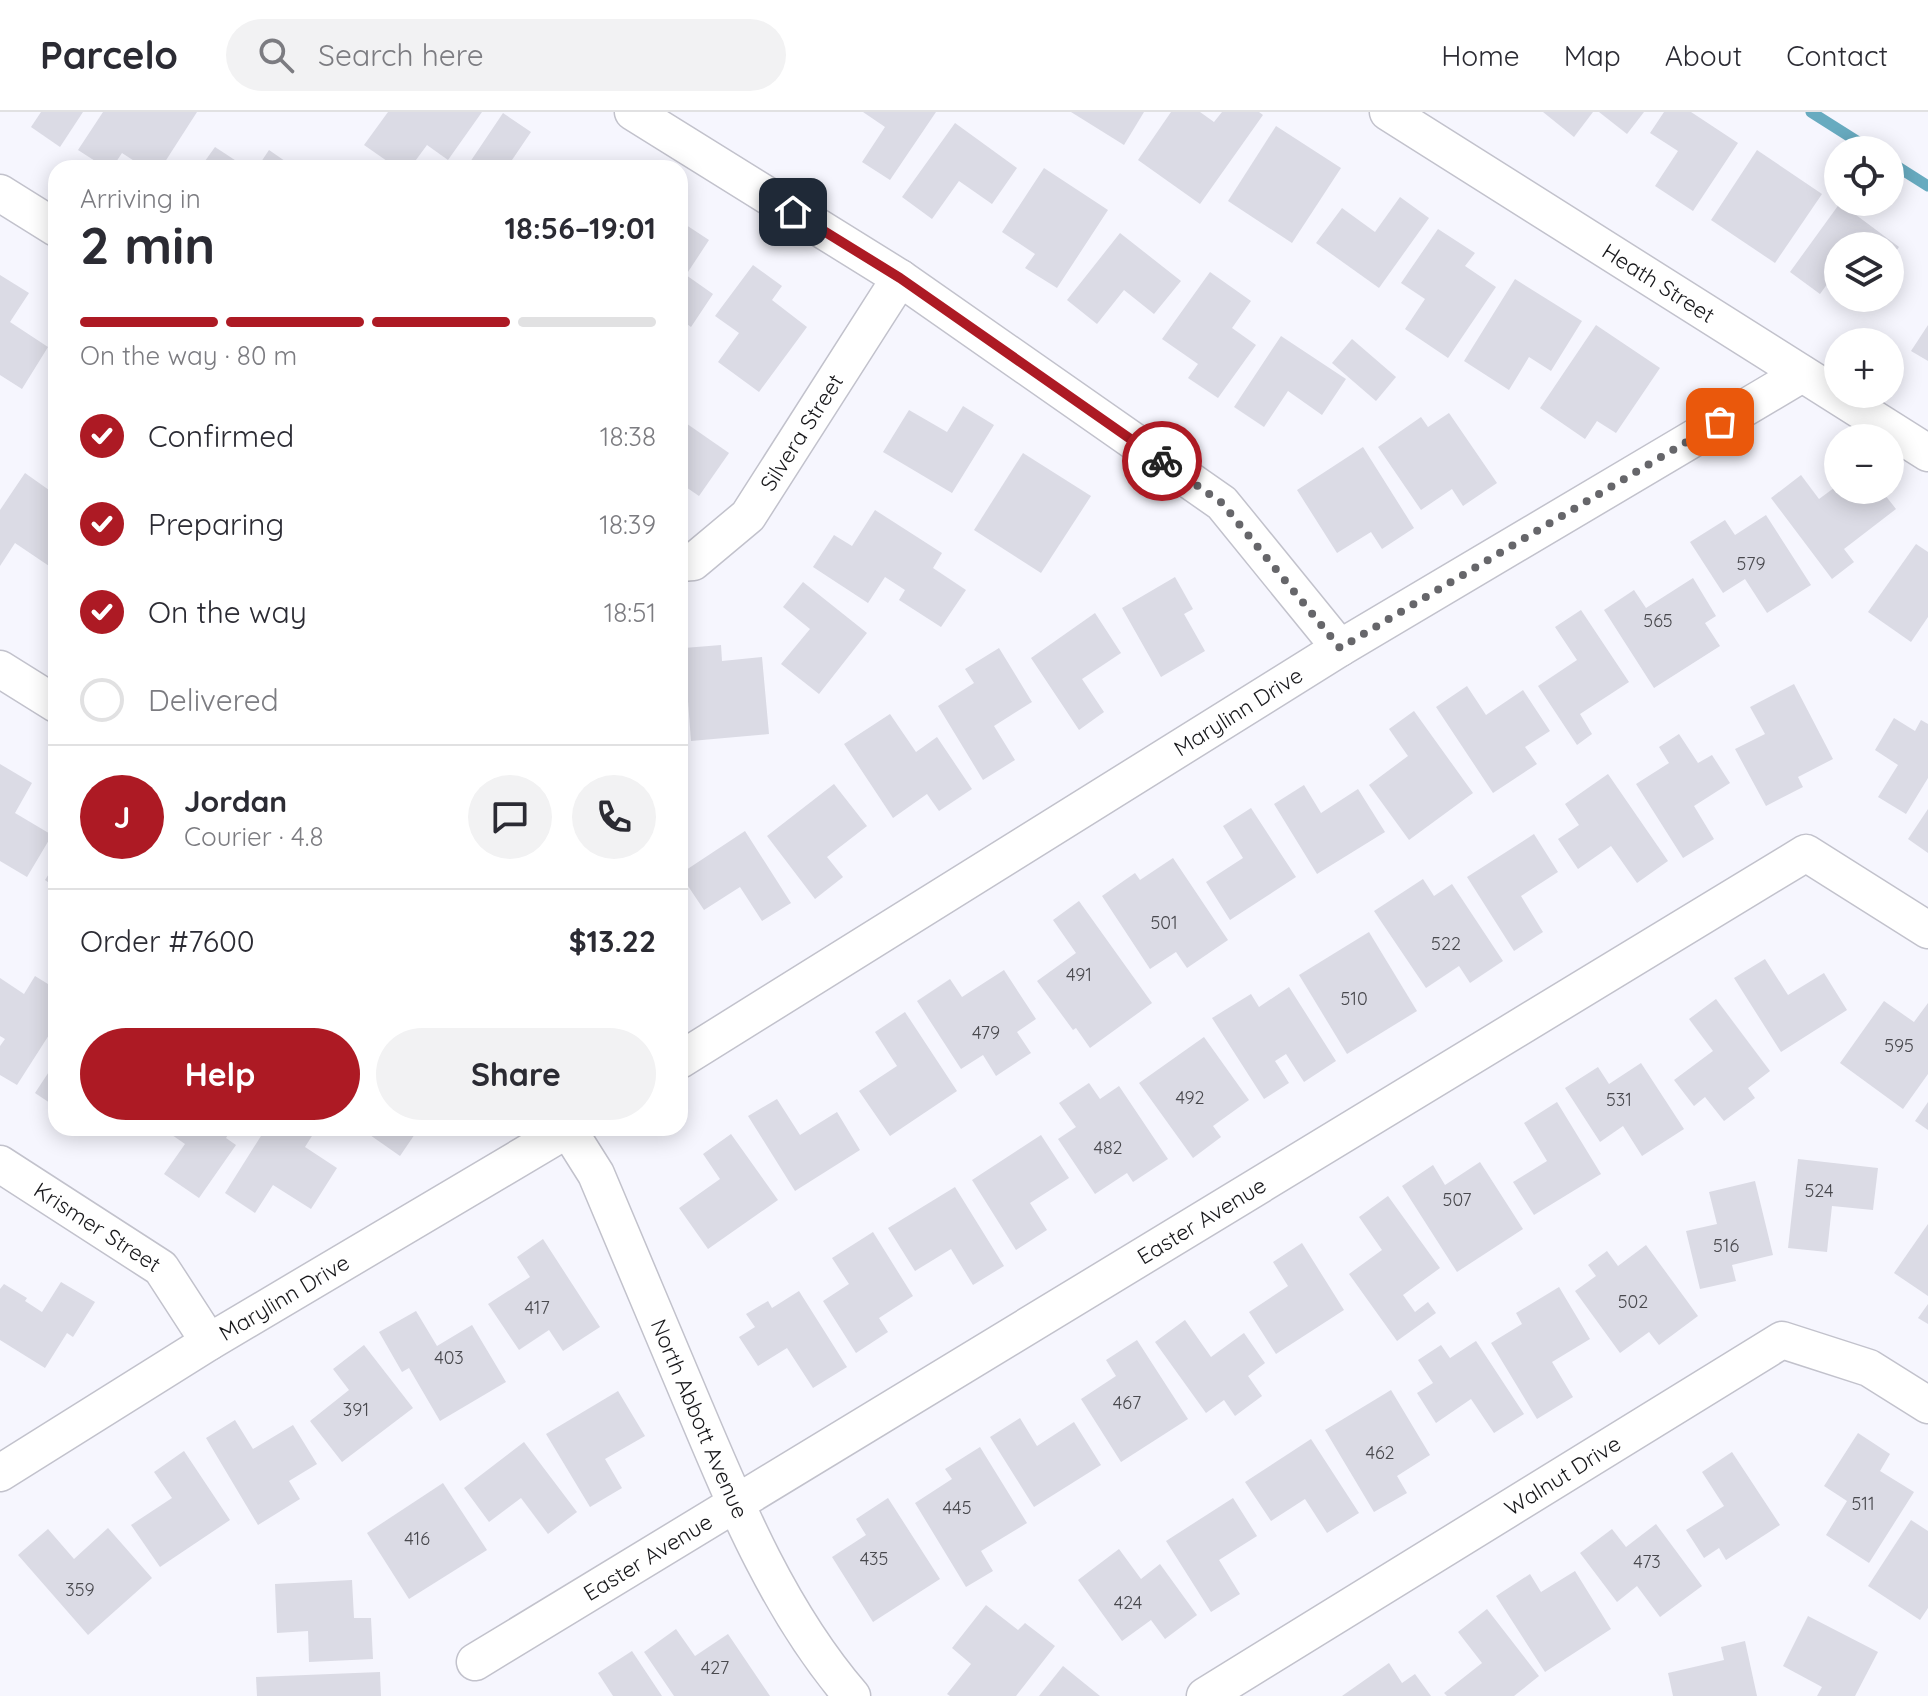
<!DOCTYPE html>
<html lang="en">
<head>
<meta charset="utf-8">
<style>
	body { margin:0; font-family:Quicksand,sans-serif; background:#f2f2f3; color:#2b2b33; height:100vh; display:flex; flex-direction:column; font-size:30px; white-space:nowrap }
	* { box-sizing:border-box; margin:0 }
	p { font-size:26px; color:#7c7c81 }
	.icon { flex:none; width:44px; height:44px; fill:none; stroke:currentColor; stroke-width:2; stroke-linecap:round; stroke-linejoin:round }
	.map { position:relative; flex:1; overflow:hidden }
	.details { position:absolute; left:48px; top:48px; width:640px; height:976px; display:flex; flex-direction:column; background:#fff; border-radius:24px; box-shadow:0 4px 20px #0003 }
	.details>* { flex:none }
	.fabs { position:absolute; left:1824px; top:24px; display:grid; gap:16px }
	.fabs a { display:grid; place-items:center; width:80px; height:80px; border-radius:50%; background:#fff; box-shadow:0 4px 20px #0003; font-size:40px }
	.pin { position:absolute; display:grid; place-items:center; width:68px; height:68px; color:#fff; margin:-34px; border-radius:16px; box-shadow:0 4px 12px #0006 }
	.courier { position:absolute; display:grid; place-items:center; width:80px; height:80px; margin:-40px; border:6px solid #ad1a24; border-radius:50%; background:#fff; color:#222; box-shadow:0 2px 10px #0007 }
	.head em { font-style:normal; font-weight:800 }
	.head div { display:flex; flex-direction:column-reverse }
	.head { display:flex; align-items:center; justify-content:space-between; height:136px; padding:0 32px }
	h1 { font-size:52px; font-weight:800; line-height:60px }
	.bar { display:grid; grid-template-columns:repeat(4,1fr); gap:12px 8px; align-content:center; height:96px; padding:0 32px }
	.bar i { height:10px; border-radius:6px; background:#e1e1e2 }
	.bar .selected { background:#ad1a24 }
	.bar p { grid-column:span 4 }
	.line { display:flex; align-items:center; gap:20px; padding:0 32px; border-top:2px solid #e1e1e2 }
	.line div { flex:1 }
	.round { display:grid; place-items:center; flex:none; width:84px; height:84px; border-radius:42px; background:#f2f2f3 }
	ol { padding:0 32px; list-style:none }
	li { display:flex; align-items:center; gap:24px; height:88px }
	li p { margin-inline-start:auto }
	li .icon { padding:8px; border-radius:50%; background:#ad1a24; color:#fff; stroke-width:4 }
	li:last-child { color:#7c7c81 }
	li i { width:44px; height:44px; border:4px solid #e1e1e2; border-radius:50% }
	.button { display:flex; gap:16px; margin-top:auto; padding:16px 32px }
	.button a { flex:1; height:92px; border-radius:48px; background:#ad1a24; color:#fff; font-size:32px; font-weight:800; line-height:92px; text-align:center }
	.button a+a { background:#f2f2f3; color:#2b2b33 }
	header { display:flex; align-items:center; gap:48px; box-sizing:border-box; height:112px; padding:0 40px; background:#fff; border-bottom:2px solid #e1e1e2 }
	header strong { font-size:38px }
	nav { display:flex; gap:44px; margin-inline-start:auto; font-size:28px }
	.search { width:560px; height:72px; background:#f2f2f3; display:flex; align-items:center; gap:20px; box-sizing:border-box; padding:0 28px; border-radius:44px; color:#7c7c81; font-size:30px }
	.map>svg:first-child { display:block }
	.lines { fill:none; stroke-linecap:round; stroke-linejoin:round }
	.stream { stroke:#68abc0; stroke-width:11 }
	.building { fill:#dbdbe5 }
	.minor-casing { stroke:#c2c2cc; stroke-width:39 }
	.minor { stroke:#fff; stroke-width:36 }
	.done { stroke:#66666a; stroke-width:8; stroke-dasharray:0 14.4 }
	.route { stroke:#ad1a24; stroke-width:10 }
	.labels { text-anchor:middle; stroke-width:8; stroke-linejoin:round; paint-order:stroke }
	.number-label { font-size:18px; fill:#49494e }
	.street-label { font-size:22px; fill:#18181b; stroke:#fff }
</style>
</head>
<body>
<header>
<strong>Parcelo</strong>
<div class="search"><svg class="icon" aria-label="search" viewBox="0 0 24 24"><circle cx="10" cy="10" r="6"/><path d="M15 15l6 6"/></svg>Search here</div>
<nav><a>Home</a><a>Map</a><a>About</a><a>Contact</a></nav>
</header>
<div class="map">
<svg width="1928" height="1584" viewBox="0 0 1928 1584">
	<rect width="100%" height="100%" fill="#f6f6fe"/>
	<g class="lines">
		<g class="stream">
			<path d="M1811 0 1871 38"/>
			<path d="M1890 50 1928 74"/>
		</g>
	</g>
	<g class="building">
		<path d="M41 0H83L60 35 31 15Z"/>
		<path d="M103 0H197L161 56H145L122 41 112 56H106L78 38Z"/>
		<path d="M388 0H482L448 48 427 33 410 56H397L364 33Z"/>
		<path d="M863 0H936L890 68 862 50 885 15Z"/>
		<path d="M1071 0H1144L1124 33Z"/>
		<path d="M1171 0H1200L1214 10 1222 0H1259L1263 3 1200 92 1138 48Z"/>
		<path d="M1543 0H1593L1574 25Z"/>
		<path d="M1599 0H1644L1627 22Z"/>
		<path d="M1664 0H1691L1738 31 1693 99 1655 74 1678 39 1650 21Z"/>
		<path d="M503 1 531 20 512 48 524 56H466Z"/>
		<path d="M955 11 1017 56 992 92 959 69 932 107 902 85Z"/>
		<path d="M1276 14 1341 56 1292 131 1228 89Z"/>
		<path d="M215 35 247 56H200Z"/>
		<path d="M269 38 295 56H257Z"/>
		<path d="M1757 38 1822 82 1775 151 1711 108Z"/>
		<path d="M1044 56 1108 98 1057 176 1025 156 1035 142 1002 120Z"/>
		<path d="M1400 85 1429 106 1379 176 1316 131 1342 96 1375 120Z"/>
		<path d="M1840 91 1899 135 1890 147V134H1838V157L1820 182 1790 160Z"/>
		<path d="M680 109 709 128 686 163 713 182 691 215 680 207Z"/>
		<path d="M1438 117 1475 141 1465 154 1496 175 1448 246 1405 217 1425 187 1401 171Z"/>
		<path d="M1120 121 1181 169 1154 202 1124 178 1097 212 1067 188Z"/>
		<path d="M753 153 782 174 772 188 807 215 759 280 718 250 739 221 715 204Z"/>
		<path d="M1210 160 1251 189 1232 216 1256 233 1218 286 1188 266 1198 252 1162 227Z"/>
		<path d="M0 163 29 181 10 210 48 235 22 277 0 263Z"/>
		<path d="M1515 167 1582 209 1551 259 1529 245 1509 278 1464 249Z"/>
		<path d="M1596 213 1660 256 1616 321 1597 309 1585 327 1540 296Z"/>
		<path d="M1928 213V249L1911 239Z"/>
		<path d="M1281 224 1346 267 1322 303 1288 279 1264 315 1234 295Z"/>
		<path d="M1352 227 1396 265 1376 289 1332 251Z"/>
		<path d="M963 294 994 313 952 381 883 340 909 298 947 320Z"/>
		<path d="M1449 301 1497 371 1463 394 1452 377 1421 398 1378 335 1421 305 1428 315Z"/>
		<path d="M680 307 729 341 699 384 680 371Z"/>
		<path d="M1363 335 1414 416 1382 437 1371 420 1337 441 1297 378Z"/>
		<path d="M1023 341 1091 384 1041 461 974 418Z"/>
		<path d="M25 361 56 383V389L49 399 56 404V450L52 456 15 431 0 454V398Z"/>
		<path d="M1801 363 1819 387 1838 373V378H1864L1866 380 1881 378 1896 397 1844 437 1854 450 1832 467 1771 386Z"/>
		<path d="M875 398 942 441 933 456 966 478 941 515 899 488 905 478 885 465 868 491 813 455 834 423 852 434Z"/>
		<path d="M1766 403 1811 473 1767 501 1745 467 1723 481 1690 430 1725 408 1735 423Z"/>
		<path d="M1916 432 1928 440V505L1911 530 1868 500Z"/>
		<path d="M1175 465 1193 497 1184 502 1205 539 1161 565 1122 496Z"/>
		<path d="M1693 466 1716 504 1705 511 1720 534 1654 576 1604 498 1634 478 1646 496Z"/>
		<path d="M803 470 867 521 819 582 781 552 810 517 783 495Z"/>
		<path d="M1581 498 1629 570 1580 602 1592 622 1577 633 1538 574 1577 548 1555 515Z"/>
		<path d="M1095 501 1121 541 1082 567 1104 600 1079 618 1031 546Z"/>
		<path d="M721 533 722 549 762 545 769 622 691 629 684 536Z"/>
		<path d="M999 536 1032 590 994 614 1015 648 983 668 938 594 974 571 965 557Z"/>
		<path d="M1794 572 1833 647 1798 665 1803 675 1766 694 1735 637 1765 622 1750 595Z"/>
		<path d="M1467 574 1486 603 1523 578 1550 619 1525 635 1537 652 1493 681 1436 595Z"/>
		<path d="M1414 599 1473 681 1409 728 1369 673 1408 644 1389 617Z"/>
		<path d="M890 602 916 640 937 625 972 677 939 699 927 682 893 706 844 632Z"/>
		<path d="M1894 606 1915 619 1921 608 1928 612V666L1906 702 1878 685 1898 653 1875 638Z"/>
		<path d="M1679 622 1698 651 1712 643 1730 671 1694 694 1714 727 1683 746 1636 672 1669 651 1659 635Z"/>
		<path d="M0 652 32 671 15 701 52 723 27 765 0 749Z"/>
		<path d="M1608 662 1668 749 1637 771 1611 734 1578 757 1558 727 1579 713 1565 692Z"/>
		<path d="M834 672 867 714 827 745 843 765 815 787 767 724Z"/>
		<path d="M1304 673 1321 701 1358 677 1385 720 1317 762 1274 692Z"/>
		<path d="M1251 696 1296 765 1230 808 1206 770 1243 746 1223 714Z"/>
		<path d="M1928 697V741L1908 727Z"/>
		<path d="M745 719 791 791 762 809 740 775 704 798 680 762Z"/>
		<path d="M1534 722 1558 760 1521 784 1543 820 1514 839 1467 765Z"/>
		<path d="M1173 746 1228 828 1187 856 1176 840 1150 857 1102 784 1135 761 1140 768Z"/>
		<path d="M56 751V776L45 768Z"/>
		<path d="M1423 767 1434 784 1452 772 1503 849 1470 871 1459 854 1426 876 1374 799Z"/>
		<path d="M1079 789 1152 891 1090 936 1076 916 1073 918 1037 869 1076 841 1053 808Z"/>
		<path d="M1369 820 1417 899 1347 942 1299 863Z"/>
		<path d="M1765 847 1788 883 1824 861 1847 898 1781 940 1734 866Z"/>
		<path d="M1004 858 1036 907 1017 920 1031 941 996 964 983 943 961 957 917 889 950 867 962 885Z"/>
		<path d="M35 864 56 877V885L48 896 56 901V912L17 973 0 963V934L5 927 0 924V866L24 882Z"/>
		<path d="M1289 875 1336 949 1304 970 1286 942 1275 949 1289 971 1264 987 1212 906 1251 882 1259 895Z"/>
		<path d="M1716 887 1770 959 1748 976 1755 986 1724 1009 1705 985 1694 994 1674 968 1713 939 1689 907Z"/>
		<path d="M1884 889 1914 910 1928 891V962L1903 997 1840 951Z"/>
		<path d="M905 900 957 979 890 1024 859 979 897 954 875 920Z"/>
		<path d="M1204 925 1249 988 1213 1014 1221 1025 1193 1046 1139 971Z"/>
		<path d="M56 949V995L35 981Z"/>
		<path d="M1641 951 1684 1017 1642 1044 1623 1014 1600 1030 1565 976 1598 955 1609 972Z"/>
		<path d="M1089 971 1100 987 1119 974 1168 1047 1133 1070 1127 1061 1095 1082 1058 1027 1076 1015 1059 991Z"/>
		<path d="M777 987 800 1023 837 1000 860 1038 795 1079 748 1004Z"/>
		<path d="M1557 990 1601 1062 1534 1103 1513 1070 1547 1049 1524 1011Z"/>
		<path d="M1928 990V1018L1915 1009Z"/>
		<path d="M162 1016H232L226 1026 236 1033 199 1086 164 1062 185 1032Z"/>
		<path d="M266 1016H317L305 1035 337 1056 311 1097 273 1073 255 1101 225 1081Z"/>
		<path d="M360 1016H419L400 1044Z"/>
		<path d="M731 1022 778 1088 708 1137 679 1096 720 1067 703 1042Z"/>
		<path d="M1041 1023 1069 1066 1030 1091 1047 1118 1016 1138 972 1068Z"/>
		<path d="M1798 1047 1878 1056 1873 1098 1832 1094 1827 1140 1788 1136Z"/>
		<path d="M1480 1050 1523 1117 1457 1160 1402 1074 1433 1053 1445 1073Z"/>
		<path d="M1755 1069 1773 1143 1732 1153 1736 1169 1700 1177 1686 1119 1717 1112 1709 1080Z"/>
		<path d="M955 1075 1004 1154 973 1173 951 1137 915 1159 888 1116Z"/>
		<path d="M1388 1084 1440 1156 1403 1183 1415 1200 1428 1190 1436 1201 1397 1229 1349 1162 1382 1138 1359 1105Z"/>
		<path d="M1928 1112V1184L1894 1161Z"/>
		<path d="M873 1120 913 1184 879 1206 888 1220 856 1241 823 1189 849 1172 832 1146Z"/>
		<path d="M543 1127 600 1215 563 1239 549 1218 519 1238 488 1192 530 1165 517 1145Z"/>
		<path d="M1302 1131 1344 1198 1276 1242 1249 1200 1288 1174 1273 1150Z"/>
		<path d="M1646 1133 1698 1204 1659 1233 1649 1220 1620 1241 1575 1179 1596 1164 1588 1153 1607 1139 1618 1154Z"/>
		<path d="M61 1170 95 1190 73 1225 67 1221 45 1256 0 1228V1177L4 1172 27 1186 25 1189 42 1200Z"/>
		<path d="M1559 1175 1590 1227 1552 1250 1573 1285 1537 1307 1491 1231 1522 1212 1516 1201Z"/>
		<path d="M799 1179 847 1255 813 1276 787 1236 758 1254 739 1225 755 1215 746 1202 768 1189 772 1196Z"/>
		<path d="M1928 1192V1212L1918 1206Z"/>
		<path d="M416 1199 437 1234 472 1213 506 1270 440 1309 409 1256 402 1260 379 1220Z"/>
		<path d="M1185 1208 1211 1245 1244 1221 1265 1251 1248 1264 1262 1284 1235 1304 1224 1288 1206 1301 1155 1230Z"/>
		<path d="M1137 1228 1188 1307 1121 1350 1081 1287 1116 1264 1106 1248Z"/>
		<path d="M1476 1229 1524 1302 1494 1321 1471 1287 1436 1311 1417 1281 1433 1271 1418 1248 1441 1233 1450 1246Z"/>
		<path d="M364 1233 413 1296 342 1350 310 1309 349 1278 333 1257Z"/>
		<path d="M1391 1278 1430 1343 1397 1364 1407 1381 1374 1400 1325 1318Z"/>
		<path d="M618 1279 645 1324 605 1347 622 1376 590 1395 546 1322Z"/>
		<path d="M1020 1306 1037 1334 1074 1310 1101 1353 1034 1395 990 1325Z"/>
		<path d="M235 1308 253 1337 293 1313 317 1352 289 1369 300 1387 258 1413 206 1326Z"/>
		<path d="M1858 1321 1890 1342 1880 1359 1914 1380 1869 1451 1826 1423 1847 1389 1824 1374Z"/>
		<path d="M1311 1327 1359 1401 1327 1421 1305 1387 1271 1409 1245 1370Z"/>
		<path d="M524 1330 577 1400 548 1422 521 1386 489 1410 464 1376Z"/>
		<path d="M980 1335 1027 1411 981 1439 993 1459 966 1475 915 1391 952 1367 945 1357Z"/>
		<path d="M184 1339 230 1408 160 1455 131 1413 172 1386 154 1360Z"/>
		<path d="M1732 1340 1780 1413 1726 1448 1719 1436 1704 1446 1686 1418 1724 1394 1702 1360Z"/>
		<path d="M443 1371 487 1438 409 1487 367 1421Z"/>
		<path d="M888 1386 940 1467 873 1510 832 1445 866 1423 856 1407Z"/>
		<path d="M1233 1386 1257 1424 1219 1448 1240 1482 1211 1500 1166 1429Z"/>
		<path d="M1911 1408 1928 1419V1496L1920 1508 1868 1474Z"/>
		<path d="M1656 1412 1702 1474 1660 1505 1637 1474 1617 1490 1580 1441 1612 1417 1626 1435Z"/>
		<path d="M108 1416 152 1466 88 1523 18 1443 48 1417 74 1447Z"/>
		<path d="M1119 1437 1141 1467 1160 1452 1197 1503 1165 1527 1151 1508 1122 1529 1078 1468Z"/>
		<path d="M1575 1459 1611 1517 1545 1560 1496 1484 1530 1462 1541 1480Z"/>
		<path d="M352 1468 354 1506H371L373 1547 309 1550 308 1519 277 1521 275 1472Z"/>
		<path d="M986 1493 1018 1518 1025 1511 1055 1534 1016 1584H950L947 1582 971 1552 952 1536Z"/>
		<path d="M1487 1497 1539 1564 1514 1584H1447L1444 1581 1482 1551 1458 1520Z"/>
		<path d="M1808 1504 1878 1540 1855 1584H1817L1822 1575 1783 1554Z"/>
		<path d="M676 1517 695 1544 728 1522 770 1584H674L644 1540Z"/>
		<path d="M1745 1529 1757 1584H1673L1668 1561 1724 1548 1721 1535Z"/>
		<path d="M632 1539 662 1584H613L598 1561Z"/>
		<path d="M1389 1551 1402 1571 1415 1562 1431 1584H1342Z"/>
		<path d="M1063 1554 1100 1584H1039Z"/>
		<path d="M380 1560 381 1584H257L256 1565Z"/>
	</g>
	<g class="lines">
		<g class="minor-casing">
			<g id="minor">
				<path d="M633 0 900 166 1222 391 1340 536"/>
				<path id="s1" d="M1388 0 1928 341"/>
				<path d="M0 81 56 116"/>
				<path id="s2" d="M680 451 693 450 748 404 900 166"/>
				<path d="M0 557 56 592"/>
				<path id="s3" d="M680 948 1340 536 1802 262"/>
				<path id="s4" d="M567 1016 596 1062C629 1140 662 1219 695 1297 737 1397 781 1502 852 1584"/>
				<path id="s5" d="M0 1052 161 1156 209 1230"/>
				<path id="s6" d="M0 1361 209 1230 570 1016"/>
				<path id="s7" d="M475 1550 1806 741 1928 818"/>
				<path id="s8" d="M1205 1584 1782 1228 1869 1256 1928 1293"/>
			</g>
		</g>
		<use href="#minor" class="minor"/>
	</g>
	<g class="lines">
		<path class="done" d="M1162 349 1222 391 1340 536 1720 310"/>
		<path class="route" d="M793 100 900 166 1162 349"/>
	</g>
	<g class="labels">
		<g class="number-label">
			<text x="1751" y="458">579</text>
			<text x="1658" y="515">565</text>
			<text x="1164" y="817">501</text>
			<text x="1446" y="838">522</text>
			<text x="1079" y="869">491</text>
			<text x="1354" y="893">510</text>
			<text x="986" y="927">479</text>
			<text x="1899" y="940">595</text>
			<text x="1190" y="992">492</text>
			<text x="1619" y="994">531</text>
			<text x="1108" y="1042">482</text>
			<text x="1819" y="1085">524</text>
			<text x="1457" y="1094">507</text>
			<text x="1726" y="1140">516</text>
			<text x="1633" y="1196">502</text>
			<text x="537" y="1202">417</text>
			<text x="449" y="1252">403</text>
			<text x="1127" y="1297">467</text>
			<text x="356" y="1304">391</text>
			<text x="1380" y="1347">462</text>
			<text x="1863" y="1398">511</text>
			<text x="957" y="1402">445</text>
			<text x="417" y="1433">416</text>
			<text x="874" y="1453">435</text>
			<text x="1647" y="1456">473</text>
			<text x="80" y="1484">359</text>
			<text x="1128" y="1497">424</text>
			<text x="715" y="1562">427</text>
		</g>
		<g class="street-label">
			<text dy="8" stroke="none"><textPath href="#s1" startOffset="320">Heath Street</textPath></text>
			<text dy="8" stroke="none"><textPath href="#s2" startOffset="184">Silvera Street</textPath></text>
			<text dy="8" stroke="none"><textPath href="#s3" startOffset="658">Marylinn Drive</textPath></text>
			<text dy="8" stroke="none"><textPath href="#s7" startOffset="850">Easter Avenue</textPath></text>
			<text dy="8" stroke="none"><textPath href="#s5" startOffset="116">Krismer Street</textPath></text>
			<text dy="8" stroke="none"><textPath href="#s6" startOffset="334">Marylinn Drive</textPath></text>
			<text dy="8" stroke="none"><textPath href="#s4" startOffset="320">North Abbott Avenue</textPath></text>
			<text dy="8" stroke="none"><textPath href="#s8" startOffset="420">Walnut Drive</textPath></text>
			<text dy="8" stroke="none"><textPath href="#s7" startOffset="202">Easter Avenue</textPath></text>
		</g>
	</g>
</svg>
<div class="fabs">
<a><svg class="icon" aria-label="locate" viewBox="0 0 24 24"><circle cx="12" cy="12" r="6"/><path d="M12 2v4M12 18v4M2 12h4M18 12h4"/></svg></a>
<a><svg class="icon" aria-label="layers" viewBox="0 0 24 24"><path d="M12 4l9 5-9 5-9-5zM3 14l9 5 9-5"/></svg></a>
<a>+</a>
<a>−</a>
</div>
<div class="pin" style="left:1720px;top:310px;background:#ea580c"><svg class="icon" aria-label="bag" viewBox="0 0 24 24"><path d="M5 8h14l-1 12H6zM9 8a3 3 0 0 1 6 0"/></svg></div>
<div class="pin" style="left:793px;top:100px;background:#1f2937"><svg class="icon" aria-label="home" viewBox="0 0 24 24"><path d="M3 11l9-7 9 7M6 9v11h12V9"/></svg></div>
<div class="courier" style="left:1162px;top:349px"><svg class="icon" aria-label="bike" viewBox="0 0 24 24"><circle cx="6" cy="16" r="4"/><circle cx="18" cy="16" r="4"/><path d="M6 16l4-8h5l3 8M10 8l3 8H6M13 5h3"/></svg></div>
<section class="details">
<div class="head"><div><h1>2 min</h1><p>Arriving in</p></div><em>18:56–19:01</em></div>
<div class="bar"><i class="selected"></i><i class="selected"></i><i class="selected"></i><i></i><p>On the way · 80 m</p></div>
<ol>
<li><svg class="icon" aria-label="check" viewBox="0 0 24 24"><path d="M5 12l5 5 9-10"/></svg>Confirmed<p>18:38</p></li>
<li><svg class="icon" aria-label="check" viewBox="0 0 24 24"><path d="M5 12l5 5 9-10"/></svg>Preparing<p>18:39</p></li>
<li><svg class="icon" aria-label="check" viewBox="0 0 24 24"><path d="M5 12l5 5 9-10"/></svg>On the way<p>18:51</p></li>
<li><i></i>Delivered</li>
</ol>
<div class="line" style="height:144px"><b class="round" style="background:#ad1a24;color:#fff">J</b><div><b>Jordan</b><p>Courier · 4.8</p></div><a class="round"><svg class="icon" aria-label="chat" viewBox="0 0 24 24"><path d="M4 5h16v11H9l-5 4z"/></svg></a><a class="round"><svg class="icon" aria-label="phone" viewBox="0 0 24 24"><path d="M5 4h4l2 5-3 2q2 4 5 5l2-3 5 2v4C11 20 4 13 5 4z"/></svg></a></div>
<div class="line" style="height:104px"><div>Order #7600</div><b>$13.22</b></div>
<div class="button"><a>Help</a><a>Share</a></div>
</section>
</div>
</body>
</html>
